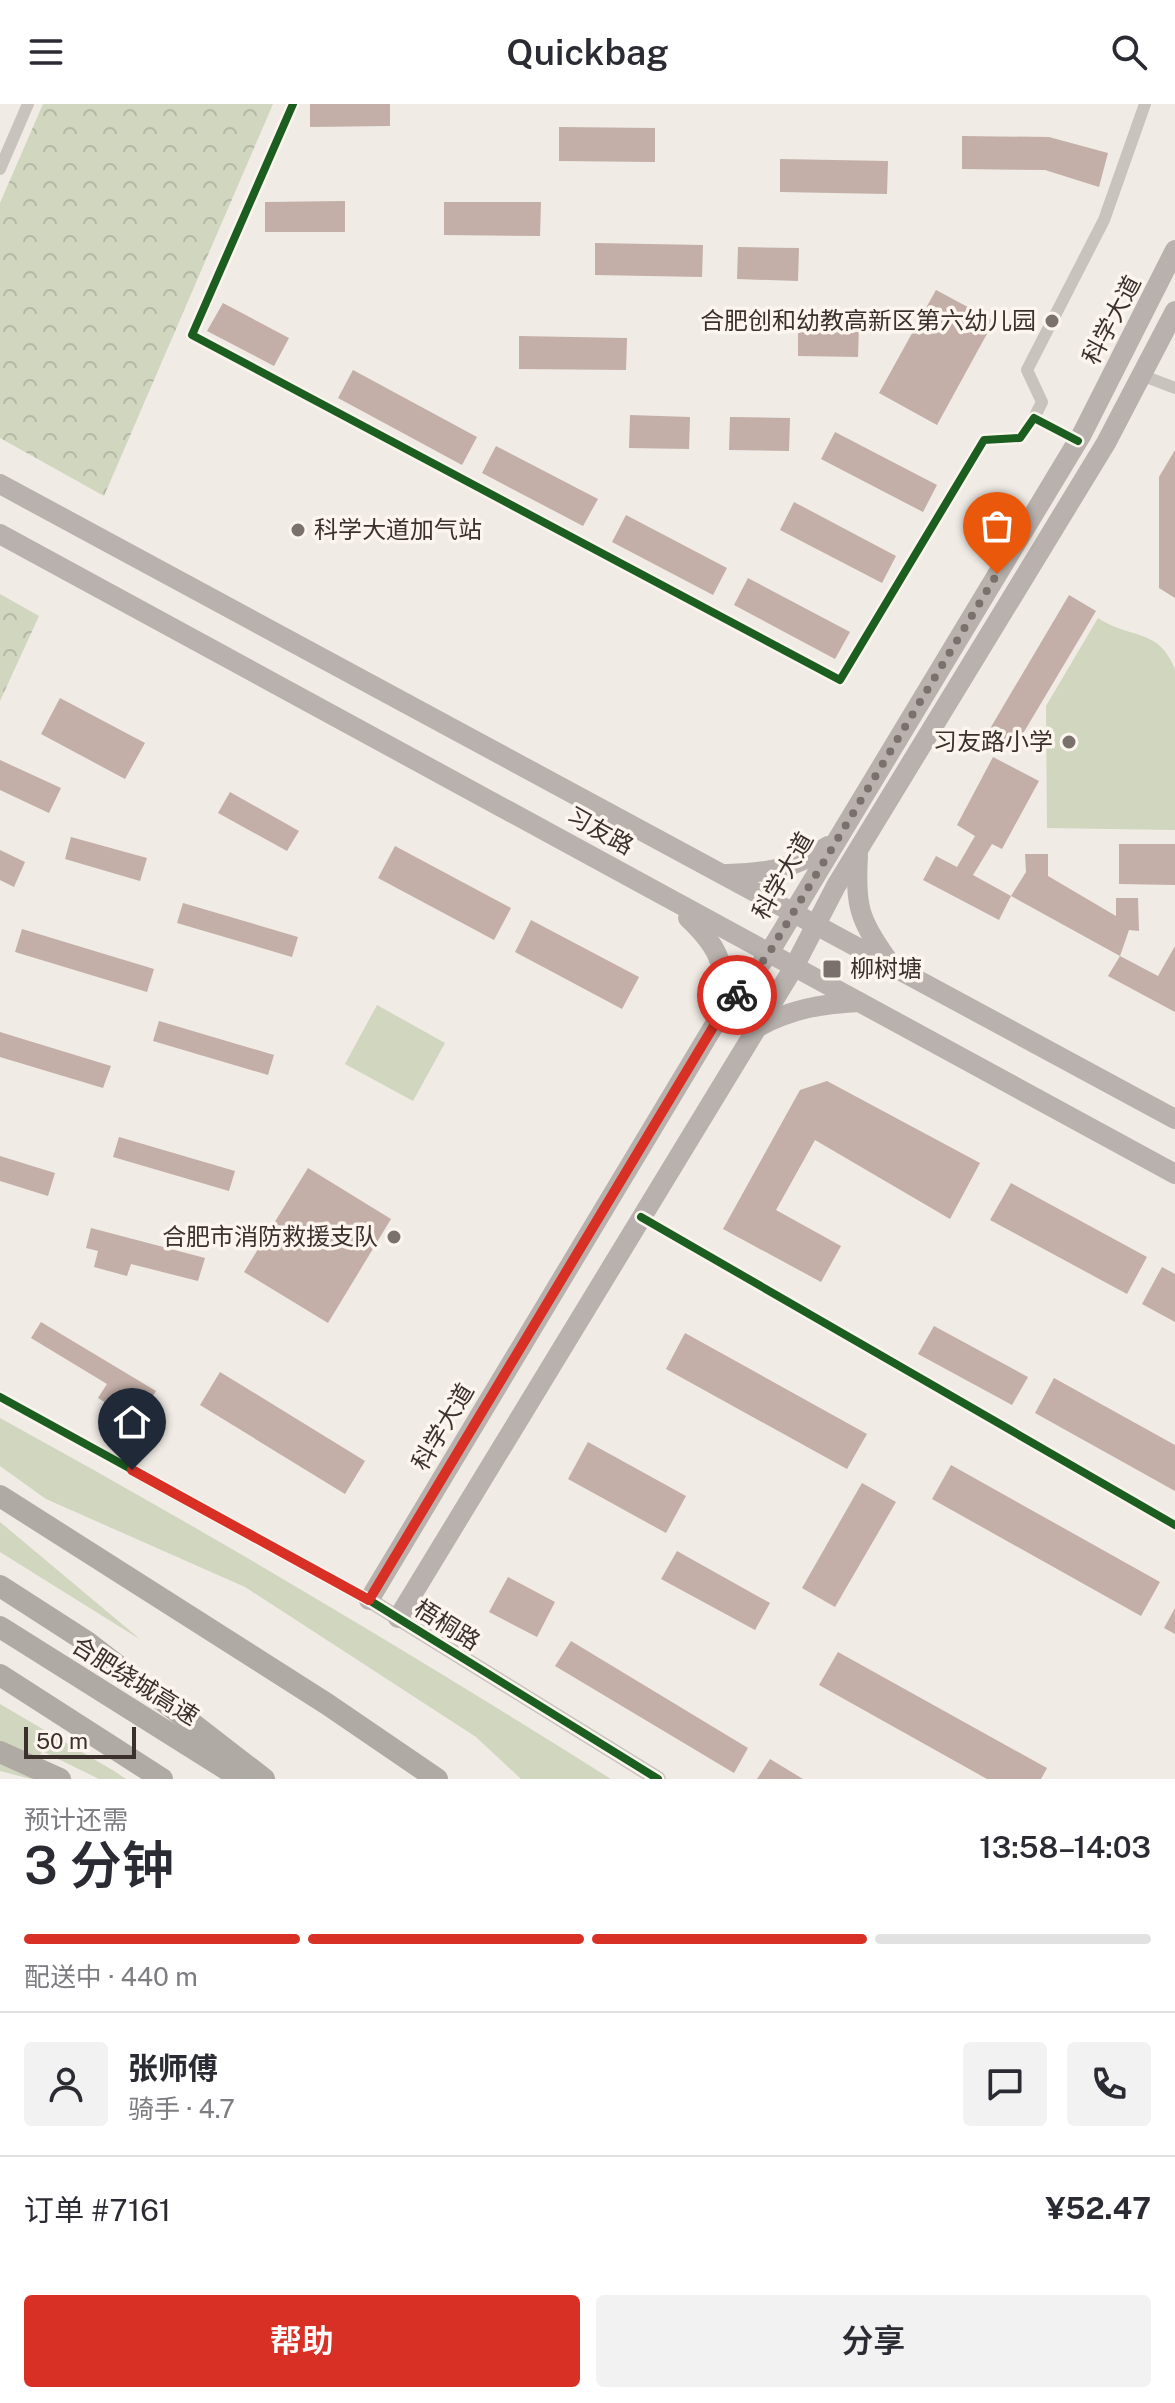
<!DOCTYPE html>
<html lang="zh">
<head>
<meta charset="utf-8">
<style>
	body { margin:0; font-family:"Public Sans","Noto Sans SC",sans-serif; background:#f2f2f3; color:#2b2b33; height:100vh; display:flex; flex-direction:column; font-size:30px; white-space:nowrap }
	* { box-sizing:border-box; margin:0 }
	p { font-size:26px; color:#7c7c81 }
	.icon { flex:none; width:44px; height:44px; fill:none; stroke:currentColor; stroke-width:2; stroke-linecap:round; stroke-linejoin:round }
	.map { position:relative; height:1675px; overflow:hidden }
	.drawer { display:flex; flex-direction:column; background:#fff; flex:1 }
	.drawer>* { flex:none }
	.scale { position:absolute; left:24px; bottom:20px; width:112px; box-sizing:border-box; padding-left:8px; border:4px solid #3b302b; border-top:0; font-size:22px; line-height:28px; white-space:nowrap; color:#3b302b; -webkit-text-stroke:6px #fbf5ee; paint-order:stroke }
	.pin { position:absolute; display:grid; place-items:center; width:68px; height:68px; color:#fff; margin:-82px -34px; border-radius:50% 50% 50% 0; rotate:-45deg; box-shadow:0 0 8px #0007 }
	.pin .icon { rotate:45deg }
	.courier { position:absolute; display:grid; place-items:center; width:80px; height:80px; margin:-40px; border:6px solid #d93025; border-radius:50%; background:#fff; color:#222; box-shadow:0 2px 10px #0007 }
	.head em { font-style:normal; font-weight:600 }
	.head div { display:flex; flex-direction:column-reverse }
	.head { display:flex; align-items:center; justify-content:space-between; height:136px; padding:0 24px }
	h1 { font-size:52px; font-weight:600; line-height:60px }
	.bar { display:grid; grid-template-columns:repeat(4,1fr); gap:12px 8px; align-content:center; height:96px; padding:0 24px }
	.bar i { height:10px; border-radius:6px; background:#e1e1e2 }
	.bar .active { background:#d93025 }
	.bar p { grid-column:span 4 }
	.line { display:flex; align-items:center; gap:20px; padding:0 24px; border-top:2px solid #e1e1e2 }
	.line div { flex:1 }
	.round { display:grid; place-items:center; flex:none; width:84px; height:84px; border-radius:8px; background:#f2f2f3 }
	.primary-button { display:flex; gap:16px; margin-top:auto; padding:16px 24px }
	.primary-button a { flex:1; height:92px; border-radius:8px; background:#d93025; color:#fff; font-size:32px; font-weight:600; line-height:92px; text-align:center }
	.primary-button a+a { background:#f2f2f3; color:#2b2b33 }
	header { display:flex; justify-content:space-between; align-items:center; height:104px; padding:0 24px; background:#fff; font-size:36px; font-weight:600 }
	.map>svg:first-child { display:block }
	.green { fill:#d1d6bf }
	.forest { fill:url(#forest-crowns) }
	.building { fill:#c3afa7 }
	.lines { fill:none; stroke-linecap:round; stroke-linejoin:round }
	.minor { stroke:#c9c3be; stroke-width:12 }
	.tertiary { stroke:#c9c3be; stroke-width:16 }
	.primary { stroke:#b8b1ad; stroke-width:20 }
	.motorway { stroke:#afaaa4; stroke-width:22 }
	.cycleway-casing { stroke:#fbf5ee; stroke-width:13 }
	.cycleway { stroke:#1b5e20; stroke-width:8 }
	.done { stroke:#7a716c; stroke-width:8; stroke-dasharray:0 14.4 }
	.route { stroke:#d93025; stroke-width:10 }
	.poi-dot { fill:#7a716c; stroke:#fbf5ee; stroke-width:3 }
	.labels { text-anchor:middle; stroke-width:7; stroke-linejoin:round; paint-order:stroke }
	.street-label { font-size:24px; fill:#3b302b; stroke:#fbf5ee }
	.poi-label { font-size:24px; fill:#3b302b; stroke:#fbf5ee; text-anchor:end }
</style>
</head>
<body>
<header><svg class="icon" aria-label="menu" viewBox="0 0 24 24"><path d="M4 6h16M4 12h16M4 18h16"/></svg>Quickbag<svg class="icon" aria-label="search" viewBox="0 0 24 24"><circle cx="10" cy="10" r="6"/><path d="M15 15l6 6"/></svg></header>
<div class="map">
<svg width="1175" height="1675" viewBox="0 0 1175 1675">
	<defs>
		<pattern id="forest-crowns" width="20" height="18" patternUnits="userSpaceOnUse" patternTransform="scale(2)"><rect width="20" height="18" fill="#d1d6bf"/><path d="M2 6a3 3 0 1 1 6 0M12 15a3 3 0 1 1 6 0" fill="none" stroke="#b4b8a4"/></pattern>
	</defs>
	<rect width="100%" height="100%" fill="#f0ebe5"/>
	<g class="green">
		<path d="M1098 514C1131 536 1158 523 1175 565V726L1047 724 1046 602Z"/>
		<path d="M377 901 445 939 413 997 345 960Z"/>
		<path d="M0 1314C208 1428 411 1549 611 1675H521L476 1633 245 1483 46 1395 0 1362Z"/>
		<path d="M0 1418 141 1536 0 1448Z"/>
		<path d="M0 1600 114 1667 126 1675H99L42 1647 31 1675 0 1667Z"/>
	</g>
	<g class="forest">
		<path d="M43 0H273L104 392 0 334V99Z"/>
		<path d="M0 490 39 512 0 597Z"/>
	</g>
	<g class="building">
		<path d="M310 0H390V22L310 23Z"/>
		<path d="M559 23 655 24V58L559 57Z"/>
		<path d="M962 32 1049 33 1108 49 1099 83 1045 66 962 65Z"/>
		<path d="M780 55 888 57 887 90 780 88Z"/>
		<path d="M345 97V128H265V98Z"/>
		<path d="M444 98H541L540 132 444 131Z"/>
		<path d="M595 139 703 141 702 173 595 171Z"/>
		<path d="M738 143 799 144 798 177 737 175Z"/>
		<path d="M936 186 994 217 937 321 879 289Z"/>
		<path d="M223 199 289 234 274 262 207 227Z"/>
		<path d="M798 219 859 221 858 253 798 252Z"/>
		<path d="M519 232 627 234 626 266 519 265Z"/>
		<path d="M353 266 477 333 462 361 338 294Z"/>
		<path d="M630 311 690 313 689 345 629 344Z"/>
		<path d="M730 313 790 314 789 347 729 346Z"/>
		<path d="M835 328 937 381 923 408 821 355Z"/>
		<path d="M496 342 598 395 583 422 482 369Z"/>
		<path d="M1175 346V494L1159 484V373Z"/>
		<path d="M794 398 896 452 882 479 780 426Z"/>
		<path d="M626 411 727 464 713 491 612 438Z"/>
		<path d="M748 474 850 528 835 555 734 501Z"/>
		<path d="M1069 491 1096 507 1015 643 988 628Z"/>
		<path d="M60 594 145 639 125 675 41 630Z"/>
		<path d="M993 653 1039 677 1002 745 992 740 973 771 1011 792 999 816 923 776 936 752 957 763 975 732 957 721Z"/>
		<path d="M0 656 61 684 49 709 0 686Z"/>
		<path d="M230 688 299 727 287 747 218 709Z"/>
		<path d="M71 733 147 754 140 777 65 755Z"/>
		<path d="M1119 740H1175V781L1119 780Z"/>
		<path d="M395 742 511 804 494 836 378 774Z"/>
		<path d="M0 746 25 758 14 783 0 776Z"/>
		<path d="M1025 750H1048V772L1116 812V794H1138L1139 827 1129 826 1120 852 1011 792 1026 768Z"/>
		<path d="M183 799 298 833 292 853 177 819Z"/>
		<path d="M531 816 639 873 622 905 515 848Z"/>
		<path d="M22 825 154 865 147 888 15 848Z"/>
		<path d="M1175 842V908L1108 872 1120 852 1158 872Z"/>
		<path d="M159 917 274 951 268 971 153 937Z"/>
		<path d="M0 928 111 962 103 984 0 953Z"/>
		<path d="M827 977 980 1059 950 1115 815 1036 776 1106 841 1142 821 1178 723 1125 800 986Z"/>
		<path d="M119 1033 235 1067 229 1087 113 1053Z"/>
		<path d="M0 1052 55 1069 48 1092 0 1077Z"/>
		<path d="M308 1064 391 1115 328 1219 244 1168Z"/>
		<path d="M1011 1079 1147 1153 1127 1190 990 1116Z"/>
		<path d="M91 1124 205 1154 198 1177 131 1160 127 1172 94 1163 98 1147 86 1144Z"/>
		<path d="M1162 1163 1175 1170V1218L1142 1200Z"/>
		<path d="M41 1218 156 1287 145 1305 135 1299 127 1312 98 1294 107 1280 31 1234Z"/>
		<path d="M934 1222 1028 1273 1012 1301 918 1250Z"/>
		<path d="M685 1229 867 1330 847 1365 666 1265Z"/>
		<path d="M220 1268 365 1357 345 1390 200 1301Z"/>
		<path d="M1054 1274 1175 1341V1387L1035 1309Z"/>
		<path d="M588 1338 686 1392 666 1429 568 1375Z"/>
		<path d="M951 1361 1160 1478 1141 1512 932 1395Z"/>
		<path d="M862 1379 896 1398 835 1503 802 1484Z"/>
		<path d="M677 1447 770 1499 755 1526 661 1475Z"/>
		<path d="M508 1473 555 1498 537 1533 489 1508Z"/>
		<path d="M1175 1504V1530L1164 1524Z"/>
		<path d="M571 1537 748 1644 734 1669 555 1562Z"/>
		<path d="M838 1548 1047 1664 1041 1675H987L819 1581Z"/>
		<path d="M770 1655 803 1675H757Z"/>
	</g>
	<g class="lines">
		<g class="minor">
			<path d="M293 0 192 231 840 576 984 336 1020 334 1034 314 1078 337"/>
			<path d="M0 65 28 0"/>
			<path d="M1141 271 1175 284"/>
			<path d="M1034 314 1042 298 1027 266 1104 116 1145 0"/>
			<path d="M641 1113 1175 1421"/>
			<path d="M0 1293 369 1496"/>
		</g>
		<path class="tertiary" d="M369 1496 658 1675"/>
		<g class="primary">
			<path d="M0 380 1175 1015"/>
			<path d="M0 430 1175 1070"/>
			<path d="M858 752C855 803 859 814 887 855"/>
			<path d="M727 770C766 769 795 765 828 742"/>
			<path d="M688 814C723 847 728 865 717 912"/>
			<path d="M756 924C791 905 820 900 859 898"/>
			<path d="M369 1496 715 920 769 849 1082 330 1175 146"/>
			<path d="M398 1514 794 863 836 782 1106 339 1175 207"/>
		</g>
		<g class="motorway">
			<path d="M0 1392 327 1600 437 1675"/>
			<path d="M0 1482 87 1538 264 1675"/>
			<path d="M0 1523 242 1675"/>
			<path d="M0 1571 162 1675"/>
			<path d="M0 1648 60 1675"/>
		</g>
		<g class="cycleway-casing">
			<g id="cycleway">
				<path d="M293 0 192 231 840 576 984 336 1020 334 1034 314 1078 337"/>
				<path d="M641 1113 1175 1421"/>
				<path d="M0 1293 369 1496 658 1675"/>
			</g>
		</g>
		<use href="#cycleway" class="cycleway"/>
	</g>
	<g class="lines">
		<path class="done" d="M737 891 769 849 997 470"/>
		<path class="route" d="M132 1366 369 1496 715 920 737 891"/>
	</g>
	<g class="poi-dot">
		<circle cx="1052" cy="217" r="8"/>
		<circle cx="298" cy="426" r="8"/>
		<circle cx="1069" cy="638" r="8"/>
		<rect x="822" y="855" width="20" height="20" rx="4"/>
		<circle cx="394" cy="1133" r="8"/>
	</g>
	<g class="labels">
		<g class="street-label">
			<text transform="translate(1112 216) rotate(-62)" y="8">科学大道</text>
			<text transform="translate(600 727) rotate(29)" y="8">习友路</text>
			<text transform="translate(783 772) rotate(-60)" y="8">科学大道</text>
			<text transform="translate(443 1323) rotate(-59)" y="8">科学大道</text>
			<text transform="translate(447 1521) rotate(32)" y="8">梧桐路</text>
			<text transform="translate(135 1577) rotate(32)" y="8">合肥绕城高速</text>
		</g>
		<g class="poi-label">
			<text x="1036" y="225">合肥创和幼教高新区第六幼儿园</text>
			<text x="314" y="434" text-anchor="start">科学大道加气站</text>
			<text x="1053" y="646">习友路小学</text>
			<text x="850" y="873" text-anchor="start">柳树塘</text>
			<text x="378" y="1141">合肥市消防救援支队</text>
		</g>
	</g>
</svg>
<div class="scale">50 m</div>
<div class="pin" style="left:997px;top:470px;background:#ea580c"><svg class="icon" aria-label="bag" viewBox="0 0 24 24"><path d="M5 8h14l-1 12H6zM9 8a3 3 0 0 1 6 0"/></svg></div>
<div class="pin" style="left:132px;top:1366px;background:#1f2937"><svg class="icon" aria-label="home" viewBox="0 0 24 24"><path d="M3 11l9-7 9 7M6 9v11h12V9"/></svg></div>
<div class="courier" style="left:737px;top:891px"><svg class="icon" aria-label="bike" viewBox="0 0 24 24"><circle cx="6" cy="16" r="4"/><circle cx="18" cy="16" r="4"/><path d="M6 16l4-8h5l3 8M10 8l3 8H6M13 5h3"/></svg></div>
</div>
<section class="drawer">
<div class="head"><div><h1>3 分钟</h1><p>预计还需</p></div><em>13:58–14:03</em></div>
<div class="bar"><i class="active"></i><i class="active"></i><i class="active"></i><i></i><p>配送中 · 440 m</p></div>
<div class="line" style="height:144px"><a class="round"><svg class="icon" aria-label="person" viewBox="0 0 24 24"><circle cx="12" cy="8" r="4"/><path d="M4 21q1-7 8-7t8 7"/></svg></a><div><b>张师傅</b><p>骑手 · 4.7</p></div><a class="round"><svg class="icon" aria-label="chat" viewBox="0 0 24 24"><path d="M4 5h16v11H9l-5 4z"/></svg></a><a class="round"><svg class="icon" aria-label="phone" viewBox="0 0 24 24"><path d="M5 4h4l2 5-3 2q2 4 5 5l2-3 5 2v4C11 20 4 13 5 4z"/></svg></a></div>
<div class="line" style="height:104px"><div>订单 #7161</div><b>¥52.47</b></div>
<div class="primary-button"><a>帮助</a><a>分享</a></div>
</section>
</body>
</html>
